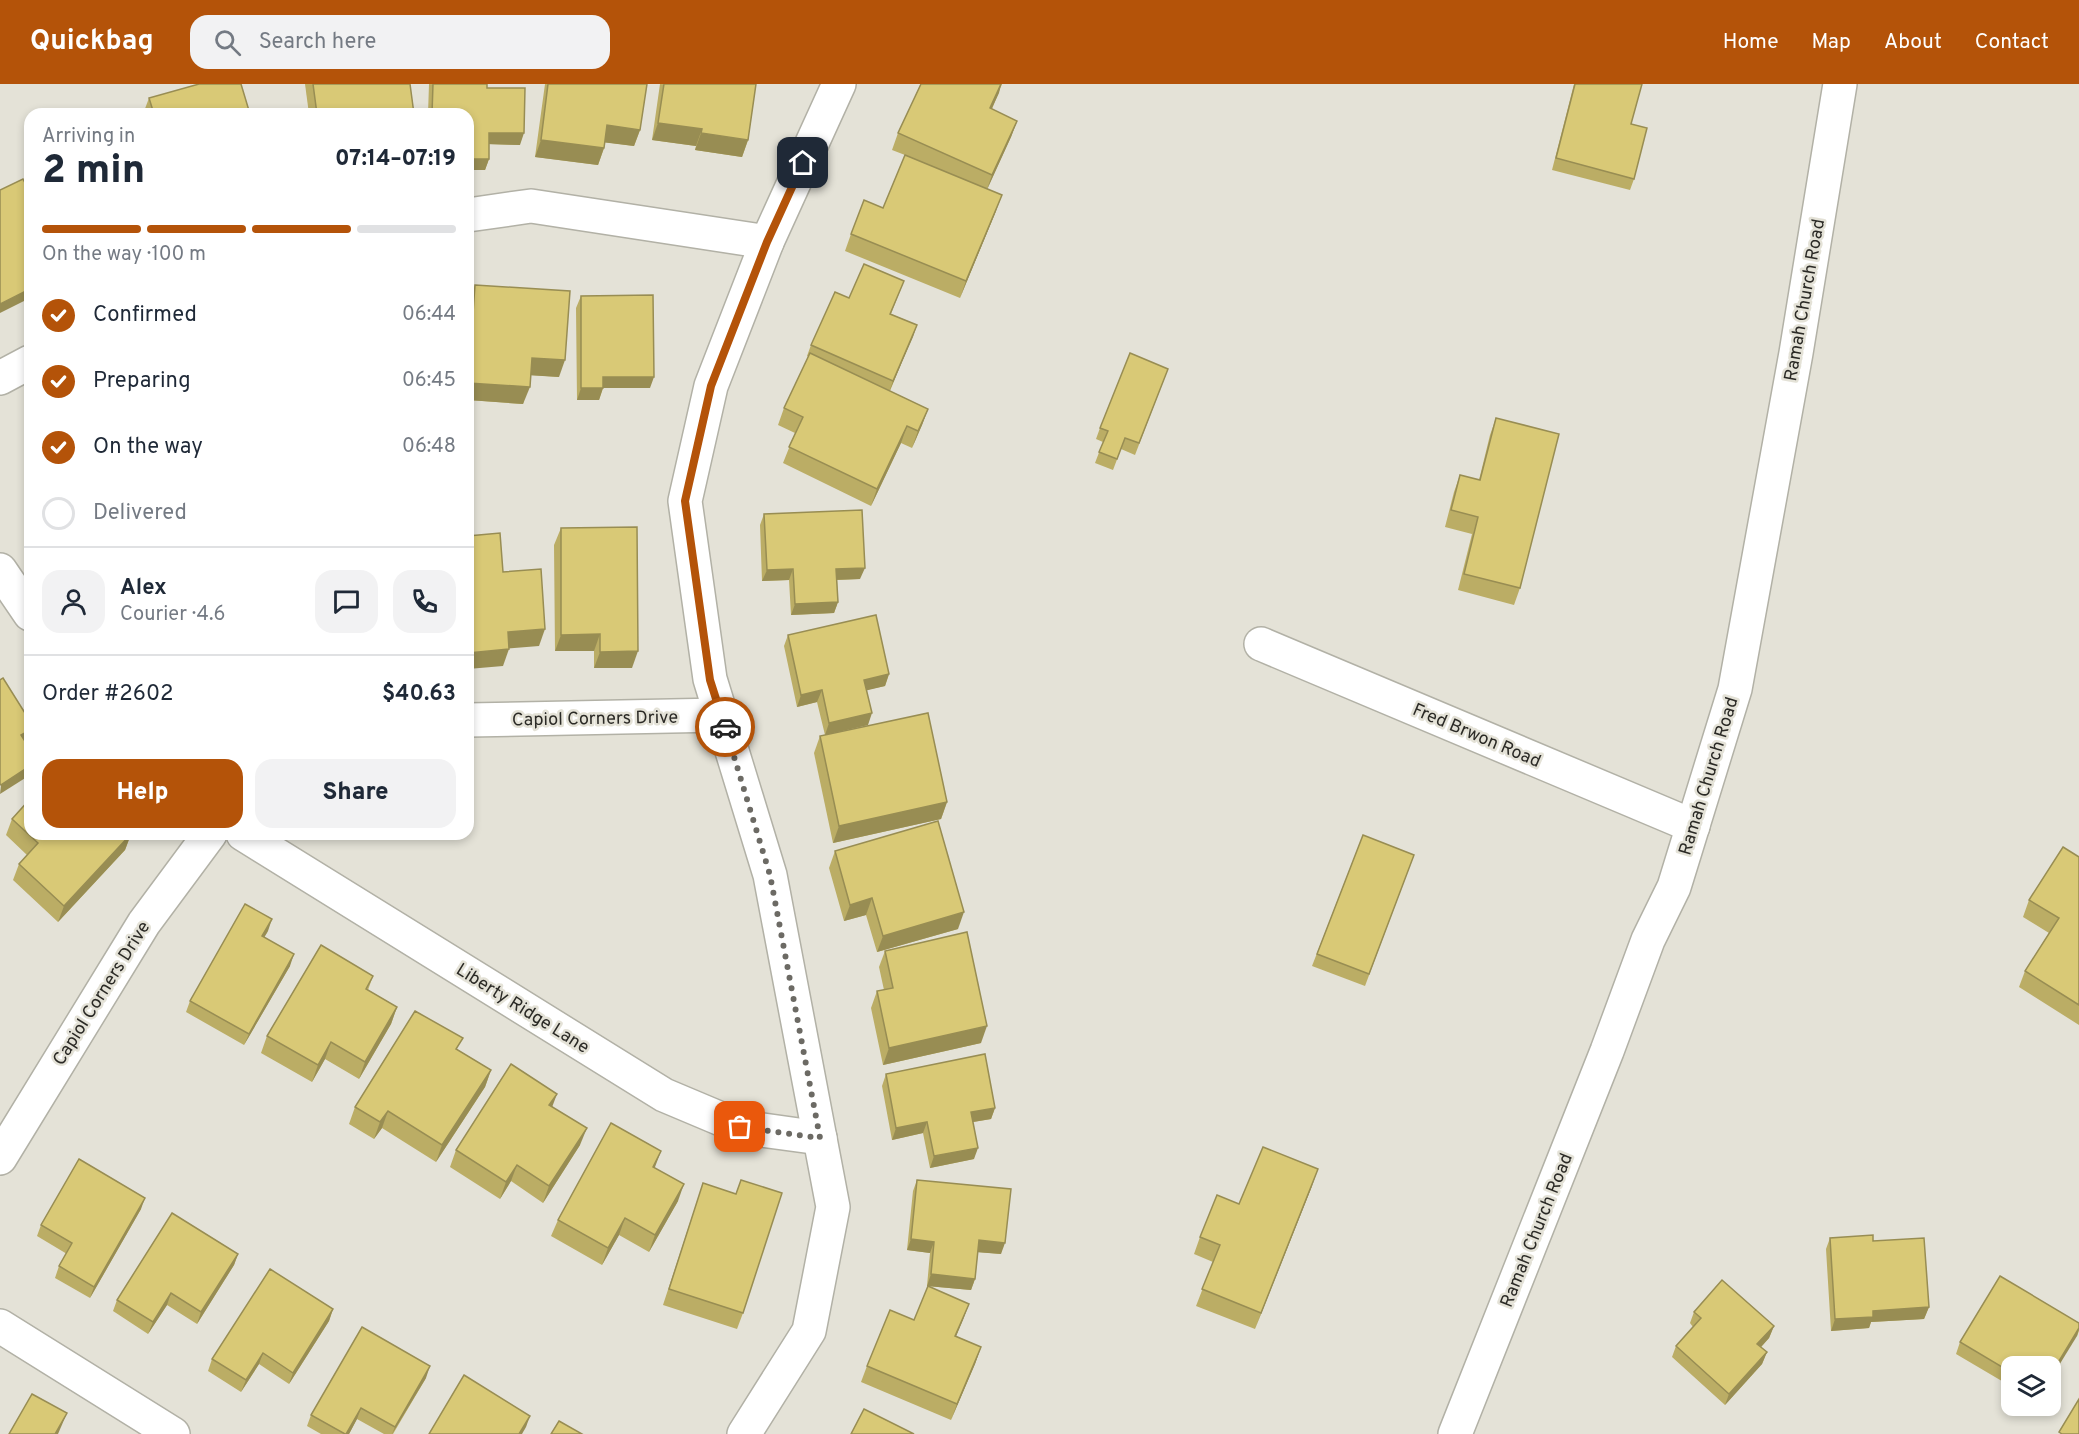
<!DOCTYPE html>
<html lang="en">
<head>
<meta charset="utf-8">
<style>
	body { margin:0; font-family:Overpass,sans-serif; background:#f2f2f3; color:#1f2937; height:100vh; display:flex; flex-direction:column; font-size:22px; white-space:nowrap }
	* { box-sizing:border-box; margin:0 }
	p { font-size:20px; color:#747a83 }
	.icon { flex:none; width:33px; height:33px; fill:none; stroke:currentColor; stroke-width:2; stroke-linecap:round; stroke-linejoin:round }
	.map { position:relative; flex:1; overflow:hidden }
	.sheet { position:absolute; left:24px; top:24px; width:450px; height:732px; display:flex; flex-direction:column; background:#fff; border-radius:18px; box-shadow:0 3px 9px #0003 }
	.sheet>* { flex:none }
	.controls { position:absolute; left:2001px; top:1272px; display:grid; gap:12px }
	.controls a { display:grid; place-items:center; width:60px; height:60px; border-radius:12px; background:#fff; box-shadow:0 3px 9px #0003; font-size:30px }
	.pin { position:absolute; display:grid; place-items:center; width:51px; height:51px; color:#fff; margin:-26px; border-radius:12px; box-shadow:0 3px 9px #0006 }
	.courier { position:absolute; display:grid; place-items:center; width:60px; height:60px; margin:-30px; border:4px solid #b45309; border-radius:50%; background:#fff; color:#222; box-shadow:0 2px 8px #0007 }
	.headline em { font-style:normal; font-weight:800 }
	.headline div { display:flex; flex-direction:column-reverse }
	.headline { display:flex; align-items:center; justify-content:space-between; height:102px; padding:0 18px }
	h1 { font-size:39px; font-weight:800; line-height:45px }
	.bar { display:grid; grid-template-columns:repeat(4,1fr); gap:9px 6px; align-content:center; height:72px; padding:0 18px }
	.bar i { height:8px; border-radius:4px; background:#e0e1e3 }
	.bar .current { background:#b45309 }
	.bar p { grid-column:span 4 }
	.line { display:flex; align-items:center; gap:15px; padding:0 18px; border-top:2px solid #e0e1e3 }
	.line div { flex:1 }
	.round { display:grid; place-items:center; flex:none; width:63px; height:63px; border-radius:18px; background:#f2f2f3 }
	ol { padding:0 18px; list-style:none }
	li { display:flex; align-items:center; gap:18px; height:66px }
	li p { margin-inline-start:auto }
	li .icon { padding:6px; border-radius:50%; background:#b45309; color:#fff; stroke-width:4 }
	li:last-child { color:#747a83 }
	li i { width:33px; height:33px; border:3px solid #e0e1e3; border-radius:50% }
	.button { display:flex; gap:12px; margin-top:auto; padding:12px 18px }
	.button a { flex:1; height:69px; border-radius:18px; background:#b45309; color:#fff; font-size:24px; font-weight:800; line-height:69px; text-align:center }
	.button a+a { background:#f2f2f3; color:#1f2937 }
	header { display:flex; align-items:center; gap:36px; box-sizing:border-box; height:84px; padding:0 30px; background:#b45309; color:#fff }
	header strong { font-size:28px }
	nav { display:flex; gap:33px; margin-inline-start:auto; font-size:21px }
	.search { width:420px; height:54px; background:#f2f2f3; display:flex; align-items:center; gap:15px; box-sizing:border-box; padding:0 21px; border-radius:18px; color:#747a83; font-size:22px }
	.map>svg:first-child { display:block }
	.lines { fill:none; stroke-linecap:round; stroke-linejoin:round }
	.street-casing { stroke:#b2b1a6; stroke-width:36 }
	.secondary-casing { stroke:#b2b1a6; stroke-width:36 }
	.street { stroke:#fff; stroke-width:33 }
	.secondary { stroke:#fff; stroke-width:33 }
	.wall { fill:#bbad65 }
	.shaded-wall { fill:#988d53 }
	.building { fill:#d9c976; stroke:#988d53; stroke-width:1.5 }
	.done { stroke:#6c6a64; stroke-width:6; stroke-dasharray:0 10.8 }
	.route { stroke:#b45309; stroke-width:8 }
	.labels { text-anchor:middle; stroke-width:5; stroke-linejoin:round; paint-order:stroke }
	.street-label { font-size:18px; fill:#2b2a26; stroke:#e4e2d7 }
</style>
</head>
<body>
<header>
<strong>Quickbag</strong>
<div class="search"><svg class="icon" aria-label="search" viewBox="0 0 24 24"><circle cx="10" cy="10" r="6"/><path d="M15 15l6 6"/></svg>Search here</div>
<nav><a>Home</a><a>Map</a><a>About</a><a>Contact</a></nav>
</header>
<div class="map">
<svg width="2079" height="1350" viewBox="0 0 2079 1350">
	<rect width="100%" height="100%" fill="#e4e2d7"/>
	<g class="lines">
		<g class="street-casing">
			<g id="street">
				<path d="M468 131 531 122 767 158"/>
				<path d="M0 294 30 278"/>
				<path d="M0 486 30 530"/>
				<path d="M1261 560 1693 742"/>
				<path d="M468 636 721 631"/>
				<path d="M243 750 664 1011 740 1043 820 1054"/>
				<path d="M0 1074 144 839 210 750"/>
				<path d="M0 1242 173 1350"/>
				<path d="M744 1350 809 1247 833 1123 770 791 710 595 685 417 711 302 767 158 839 0"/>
			</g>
		</g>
		<g class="secondary-casing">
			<path id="secondary" d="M1455 1350 1607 967 1648 856 1674 803 1735 605 1796 269 1840 0"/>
		</g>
		<use href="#street" class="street"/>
		<use href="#secondary" class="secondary"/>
	</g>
	<g class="wall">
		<path d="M305 0H410L414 30H309Z"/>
		<path d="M429 0H487V4L520 61 489 60V75L485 86 468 30H428Z"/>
		<path d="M545 0H647L640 46 634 62 604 58V64L598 81 535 73Z"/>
		<path d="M660 0H756L748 56 742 73 695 66 696 62 652 56Z"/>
		<path d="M921 0H1002L992 25 1017 37 1011 53 987 105 996 127 960 214 845 167 851 150 883 124 905 71 892 66 898 49Z"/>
		<path d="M1574 0H1642L1631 40 1634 95 1630 106 1552 86Z"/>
		<path d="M149 14 250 30H143Z"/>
		<path d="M904 197 891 230 917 241 890 307 928 325 922 341 912 364 901 359 871 422 783 379 795 349 778 341 784 324 809 273 807 272 811 261 849 214Z"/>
		<path d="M475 201 559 293 531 291 523 320 468 316V225L469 217Z"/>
		<path d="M581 212 650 304H603L599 316H577L576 224Z"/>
		<path d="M1168 285 1135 371 1121 365 1113 386 1095 379 1103 358 1096 355 1100 344Z"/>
		<path d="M1496 334 1520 504 1514 521 1458 506 1472 450 1445 443 1454 408 1460 391 1479 396 1490 351Z"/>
		<path d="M30 369V394L24 385Z"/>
		<path d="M764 430 860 495 837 496 838 518 834 529 791 531 789 496 762 497 760 441Z"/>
		<path d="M561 444 632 584H594V567H555L554 461Z"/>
		<path d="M788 551 889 590 885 602 866 606 868 641 825 651 817 618 797 623 784 562Z"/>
		<path d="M820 652 947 718 941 735 833 759 814 669Z"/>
		<path d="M12 735 131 750 125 766 58 838 13 796 19 780 27 771 6 751Z"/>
		<path d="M1363 751 1414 771 1365 902 1312 882Z"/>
		<path d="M835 767 958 845 877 868 866 831 844 837 829 784Z"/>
		<path d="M2079 773V941L2019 903 2025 887 2049 849 2023 833 2029 816Z"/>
		<path d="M268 847 264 853 290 882 244 961 186 928 190 917Z"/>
		<path d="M885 867 981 959 883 981 871 924 877 907 884 906 879 883Z"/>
		<path d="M373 892 368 906 397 923 391 940 359 995 325 975 312 998 261 969 267 952Z"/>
		<path d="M458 966 491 986 485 1003 436 1078 382 1044 374 1055 349 1040 355 1023Z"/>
		<path d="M886 990 995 1024 991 1035 973 1038 974 1075 930 1084 923 1049 892 1056 882 1002Z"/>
		<path d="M552 1022 580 1061 543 1119 511 1097 500 1115 450 1083 456 1066Z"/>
		<path d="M655 1084 678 1117 649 1168 619 1151 602 1181 551 1152 558 1136Z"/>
		<path d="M741 1096 743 1229 737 1245 663 1221 703 1099 736 1110Z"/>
		<path d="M917 1096 1001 1170 978 1168 975 1195 971 1206 927 1202 930 1169 907 1166 913 1107Z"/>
		<path d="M1312 1102 1255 1245 1196 1222 1213 1178 1194 1170 1200 1153 1239 1120Z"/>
		<path d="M141 1125 90 1214 55 1194 59 1182 67 1170 37 1152 41 1141Z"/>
		<path d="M1830 1154 1873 1157 1929 1223 1924 1235 1871 1238 1869 1244 1831 1247 1826 1165Z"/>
		<path d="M238 1170 234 1181 197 1240 167 1221 148 1250 113 1227 117 1216Z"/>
		<path d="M969 1220 956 1252 981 1263 975 1280 951 1336 861 1298 867 1282 914 1236Z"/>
		<path d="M333 1225 329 1237 289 1300 259 1280 241 1308 208 1287 212 1275Z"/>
		<path d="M1694 1228 1774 1242 1769 1254 1761 1263 1767 1268 1762 1280 1725 1321 1672 1273 1676 1262 1693 1243 1690 1239Z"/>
		<path d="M2079 1239V1247L2077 1252 2012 1282V1303L1956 1270 1960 1258Z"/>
		<path d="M426 1294 393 1350H384L357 1335 349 1350H321L307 1342 311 1331Z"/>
	</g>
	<g class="shaded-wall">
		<path d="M1001 0 999 9 984 41 990 24Z"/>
		<path d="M1017 37 1011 53 986 108 992 91Z"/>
		<path d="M658 39 702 45 696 62 652 56Z"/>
		<path d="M607 41 640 46 634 62 601 58Z"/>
		<path d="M489 49H524L520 61 485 60Z"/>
		<path d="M701 49 748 56 742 73 695 66Z"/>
		<path d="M541 56 604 64 598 81 535 73Z"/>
		<path d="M468 75H489L485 86H468Z"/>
		<path d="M1002 111 996 127 960 214 966 197Z"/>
		<path d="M30 205V214L0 229V220Z"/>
		<path d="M917 241 913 253 889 308 893 297Z"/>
		<path d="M532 274 565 276 559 293 526 291Z"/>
		<path d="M603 293H654L650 304H603L599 316H577L581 304Z"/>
		<path d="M468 299 530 303 523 320 468 316Z"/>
		<path d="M928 325 922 341 912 364 918 347Z"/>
		<path d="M907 342 901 359 871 422 877 405Z"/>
		<path d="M865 484 860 495 832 496 836 485Z"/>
		<path d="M793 485 789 496 762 497 767 486Z"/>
		<path d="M838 518 834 529 791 531 795 520Z"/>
		<path d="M545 545 539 562 502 565 508 548Z"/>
		<path d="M600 550 594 567H555L561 551Z"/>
		<path d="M509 565 503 582 468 585V569Z"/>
		<path d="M638 567 632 584H594L600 568Z"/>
		<path d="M889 590 885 602 860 608 864 596Z"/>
		<path d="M822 606 817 618 797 623 801 611Z"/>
		<path d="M872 629 868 641 825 651 829 639Z"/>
		<path d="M30 646V655L17 663 21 651Z"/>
		<path d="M30 682V691L0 710 1 701Z"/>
		<path d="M947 718 941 735 833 759 839 742Z"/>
		<path d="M131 750 125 766 58 838 64 822Z"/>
		<path d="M872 814 866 831 844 837 850 821Z"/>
		<path d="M964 828 958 845 877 868 883 852Z"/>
		<path d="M272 835 268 847 258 864 262 852Z"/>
		<path d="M294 870 290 882 244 961 249 950Z"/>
		<path d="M397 923 391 940 359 995 365 978Z"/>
		<path d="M987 942 981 959 883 981 889 964Z"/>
		<path d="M331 958 325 975 312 998 318 981Z"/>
		<path d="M491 986 485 1003 436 1078 442 1061Z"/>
		<path d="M557 1010 551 1026 549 1021Z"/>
		<path d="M995 1024 991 1035 967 1039 971 1028Z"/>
		<path d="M388 1027 382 1044 374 1055 380 1038Z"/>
		<path d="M927 1038 923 1049 892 1056 896 1044Z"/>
		<path d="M587 1044 580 1061 543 1119 549 1102Z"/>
		<path d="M978 1064 974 1075 930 1084 934 1072Z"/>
		<path d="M661 1067 655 1083 647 1099 653 1083Z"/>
		<path d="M517 1081 511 1097 500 1115 506 1098Z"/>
		<path d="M1318 1085 1312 1102 1255 1245 1261 1229Z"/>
		<path d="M684 1100 678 1117 649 1168 655 1151Z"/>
		<path d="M145 1114 141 1125 90 1214 94 1203Z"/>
		<path d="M625 1134 619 1151 602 1181 608 1164Z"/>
		<path d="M911 1155 934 1158 930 1169 907 1166Z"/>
		<path d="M979 1156 1005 1159 1001 1170 975 1168Z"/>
		<path d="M238 1170 234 1181 197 1240 201 1228Z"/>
		<path d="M931 1190 975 1195 971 1206 927 1202Z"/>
		<path d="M171 1209 167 1221 148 1250 153 1238Z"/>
		<path d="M969 1220 963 1236 949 1269 955 1252Z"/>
		<path d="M1929 1223 1924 1235 1871 1238 1869 1244 1831 1247 1835 1235 1873 1227Z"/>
		<path d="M333 1225 329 1237 289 1300 293 1289Z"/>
		<path d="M1774 1242 1769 1254 1753 1272 1757 1260Z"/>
		<path d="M2079 1244 2077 1252 2050 1296V1292Z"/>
		<path d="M981 1263 975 1280 951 1336 957 1320Z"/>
		<path d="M1767 1268 1762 1280 1725 1321 1729 1310Z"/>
		<path d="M263 1269 259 1280 241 1308 246 1296Z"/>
		<path d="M430 1282 426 1294 392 1350 395 1343Z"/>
		<path d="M361 1324 357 1335 349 1350H346Z"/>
		<path d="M67 1329 58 1350H55Z"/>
		<path d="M530 1332 526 1343 522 1350H519Z"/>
	</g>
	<g class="building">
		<path d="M199 0H241L250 30H154L149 14Z"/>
		<path d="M313 0H410L414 30H317Z"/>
		<path d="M433 0H487V4H525L524 49H489V75H468V30H432Z"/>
		<path d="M548 0H647L640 46 607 41 604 64 541 56Z"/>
		<path d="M664 0H756L748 56 701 49 702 45 658 39Z"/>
		<path d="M921 0H1001L990 24 1017 37 992 91 898 49Z"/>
		<path d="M1575 0H1642L1631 40 1647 44 1634 95 1556 74Z"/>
		<path d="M905 71 1002 111 966 197 851 150 864 116 883 124Z"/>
		<path d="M23 95 30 109V186L28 187 30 191V205L0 220V106Z"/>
		<path d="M864 180 904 197 890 230 917 241 893 297 811 261 835 208 849 214Z"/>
		<path d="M475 201 570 207 565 276 532 274 530 303 468 299Z"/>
		<path d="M653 211 654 293H603V304H581V212Z"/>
		<path d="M810 269 928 325 918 347 907 342 877 405 789 363 803 333 784 324Z"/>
		<path d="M1130 269 1168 285 1139 359 1125 354 1117 375 1099 368 1108 347 1100 344Z"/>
		<path d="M1496 334 1559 350 1520 504 1464 490 1478 433 1451 426 1460 391 1480 396Z"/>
		<path d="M862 426 865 484 836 485 838 518 795 520 793 485 767 486 764 430Z"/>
		<path d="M637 443 638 567 600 568V550L561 551V444Z"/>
		<path d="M500 449 503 488 541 485 545 545 508 548 509 565 468 569V452Z"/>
		<path d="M876 531 889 590 864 596 872 629 829 639 822 606 801 611 788 551Z"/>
		<path d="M3 594 30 637V646L21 651 30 665V682L1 701 0 700V596Z"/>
		<path d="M928 629 947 718 839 742 820 652Z"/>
		<path d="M30 715V750H131L64 822 19 780 38 759 12 735Z"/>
		<path d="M938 737 964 828 883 852 872 814 850 821 835 767Z"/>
		<path d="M1363 751 1414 771 1369 890 1317 870Z"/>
		<path d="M2063 763 2079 773V921L2025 887 2059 834 2029 816Z"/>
		<path d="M245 820 272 835 262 852 294 870 249 950 190 917Z"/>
		<path d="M967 848 987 942 889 964 877 907 893 904 885 867Z"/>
		<path d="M321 861 373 892 366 905 397 923 365 978 331 958 318 981 267 952Z"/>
		<path d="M415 927 463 954 456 965 491 986 442 1061 388 1027 380 1038 355 1023Z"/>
		<path d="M985 970 995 1024 971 1028 978 1064 934 1072 927 1038 896 1044 886 990Z"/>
		<path d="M511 980 557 1010 549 1021 587 1044 549 1102 517 1081 506 1098 456 1066Z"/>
		<path d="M611 1039 661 1067 653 1083 684 1100 655 1151 625 1134 608 1164 558 1136Z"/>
		<path d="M1263 1063 1318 1085 1261 1229 1202 1205 1220 1161 1200 1153 1217 1111 1239 1120Z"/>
		<path d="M79 1075 145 1114 94 1203 59 1182 72 1159 41 1141Z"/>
		<path d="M741 1096 782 1109 743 1229 669 1205 703 1099 736 1110Z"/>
		<path d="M917 1096 1011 1105 1005 1159 979 1156 975 1195 931 1190 934 1158 911 1155Z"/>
		<path d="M172 1129 238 1170 201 1228 171 1209 153 1238 117 1216Z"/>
		<path d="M1873 1151V1157L1924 1154 1929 1223 1873 1227V1233L1835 1235 1830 1154Z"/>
		<path d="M270 1185 333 1225 293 1289 263 1269 246 1296 212 1275Z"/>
		<path d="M2000 1192 2079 1239V1244L2050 1292V1282H2012V1289L1960 1258Z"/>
		<path d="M1722 1196 1774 1242 1757 1260 1767 1268 1729 1310 1676 1262 1701 1234 1694 1228Z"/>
		<path d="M928 1202 969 1220 955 1252 981 1263 957 1320 867 1282 890 1226 914 1236Z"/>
		<path d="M362 1243 430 1282 395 1343 361 1324 346 1350H345L311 1331Z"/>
		<path d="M464 1291 530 1332 519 1350H429Z"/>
		<path d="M32 1310 67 1329 55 1350H9Z"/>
		<path d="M2079 1315V1350H2062L2059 1348Z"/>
		<path d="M864 1325 914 1350H851Z"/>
		<path d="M559 1337 582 1350H551Z"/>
	</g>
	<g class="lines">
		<path class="done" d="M725 643 770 791 820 1054 740 1043"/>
		<path class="route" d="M725 643 710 596 685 417 711 302 767 158 803 79"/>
	</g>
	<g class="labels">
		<g class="street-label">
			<text transform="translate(1804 216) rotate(-80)" y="6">Ramah Church Road</text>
			<text transform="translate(595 634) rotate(-1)" y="6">Capiol Corners Drive</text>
			<text transform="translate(1477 651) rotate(23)" y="6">Fred Brwon Road</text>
			<text transform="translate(1708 692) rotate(-73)" y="6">Ramah Church Road</text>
			<text transform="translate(101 909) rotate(-58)" y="6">Capiol Corners Drive</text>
			<text transform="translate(523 924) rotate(32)" y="6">Liberty Ridge Lane</text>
			<text transform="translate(1536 1146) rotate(-68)" y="6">Ramah Church Road</text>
		</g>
	</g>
</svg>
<div class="controls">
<a><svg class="icon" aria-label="layers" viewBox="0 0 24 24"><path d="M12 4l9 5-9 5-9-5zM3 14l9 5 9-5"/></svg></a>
</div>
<div class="pin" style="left:740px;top:1043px;background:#ea580c"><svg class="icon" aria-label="bag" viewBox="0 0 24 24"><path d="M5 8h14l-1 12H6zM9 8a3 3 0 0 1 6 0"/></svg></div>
<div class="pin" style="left:803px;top:79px;background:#1f2937"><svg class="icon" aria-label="home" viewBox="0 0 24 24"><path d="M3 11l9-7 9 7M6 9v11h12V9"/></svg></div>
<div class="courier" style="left:725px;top:643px"><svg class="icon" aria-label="car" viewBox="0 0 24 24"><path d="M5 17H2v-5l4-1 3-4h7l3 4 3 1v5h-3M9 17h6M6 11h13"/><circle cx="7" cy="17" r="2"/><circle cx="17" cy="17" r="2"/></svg></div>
<section class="sheet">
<div class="headline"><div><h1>2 min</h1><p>Arriving in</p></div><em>07:14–07:19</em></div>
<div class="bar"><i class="current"></i><i class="current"></i><i class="current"></i><i></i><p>On the way · 100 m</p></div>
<ol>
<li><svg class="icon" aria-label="check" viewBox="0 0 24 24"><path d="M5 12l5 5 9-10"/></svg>Confirmed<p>06:44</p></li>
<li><svg class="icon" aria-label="check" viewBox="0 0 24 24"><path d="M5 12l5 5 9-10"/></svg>Preparing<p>06:45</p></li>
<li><svg class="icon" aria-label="check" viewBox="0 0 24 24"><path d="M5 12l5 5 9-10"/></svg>On the way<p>06:48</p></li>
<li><i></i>Delivered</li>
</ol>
<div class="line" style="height:108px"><a class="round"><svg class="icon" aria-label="person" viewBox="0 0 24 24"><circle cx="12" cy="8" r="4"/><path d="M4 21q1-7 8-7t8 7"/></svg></a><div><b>Alex</b><p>Courier · 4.6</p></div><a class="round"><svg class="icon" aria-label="chat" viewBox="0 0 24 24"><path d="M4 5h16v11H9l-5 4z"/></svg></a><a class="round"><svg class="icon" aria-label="phone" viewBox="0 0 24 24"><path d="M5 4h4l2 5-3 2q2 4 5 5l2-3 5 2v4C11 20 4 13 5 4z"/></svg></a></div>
<div class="line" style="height:78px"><div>Order #2602</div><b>$40.63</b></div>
<div class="button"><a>Help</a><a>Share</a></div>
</section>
</div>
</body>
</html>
